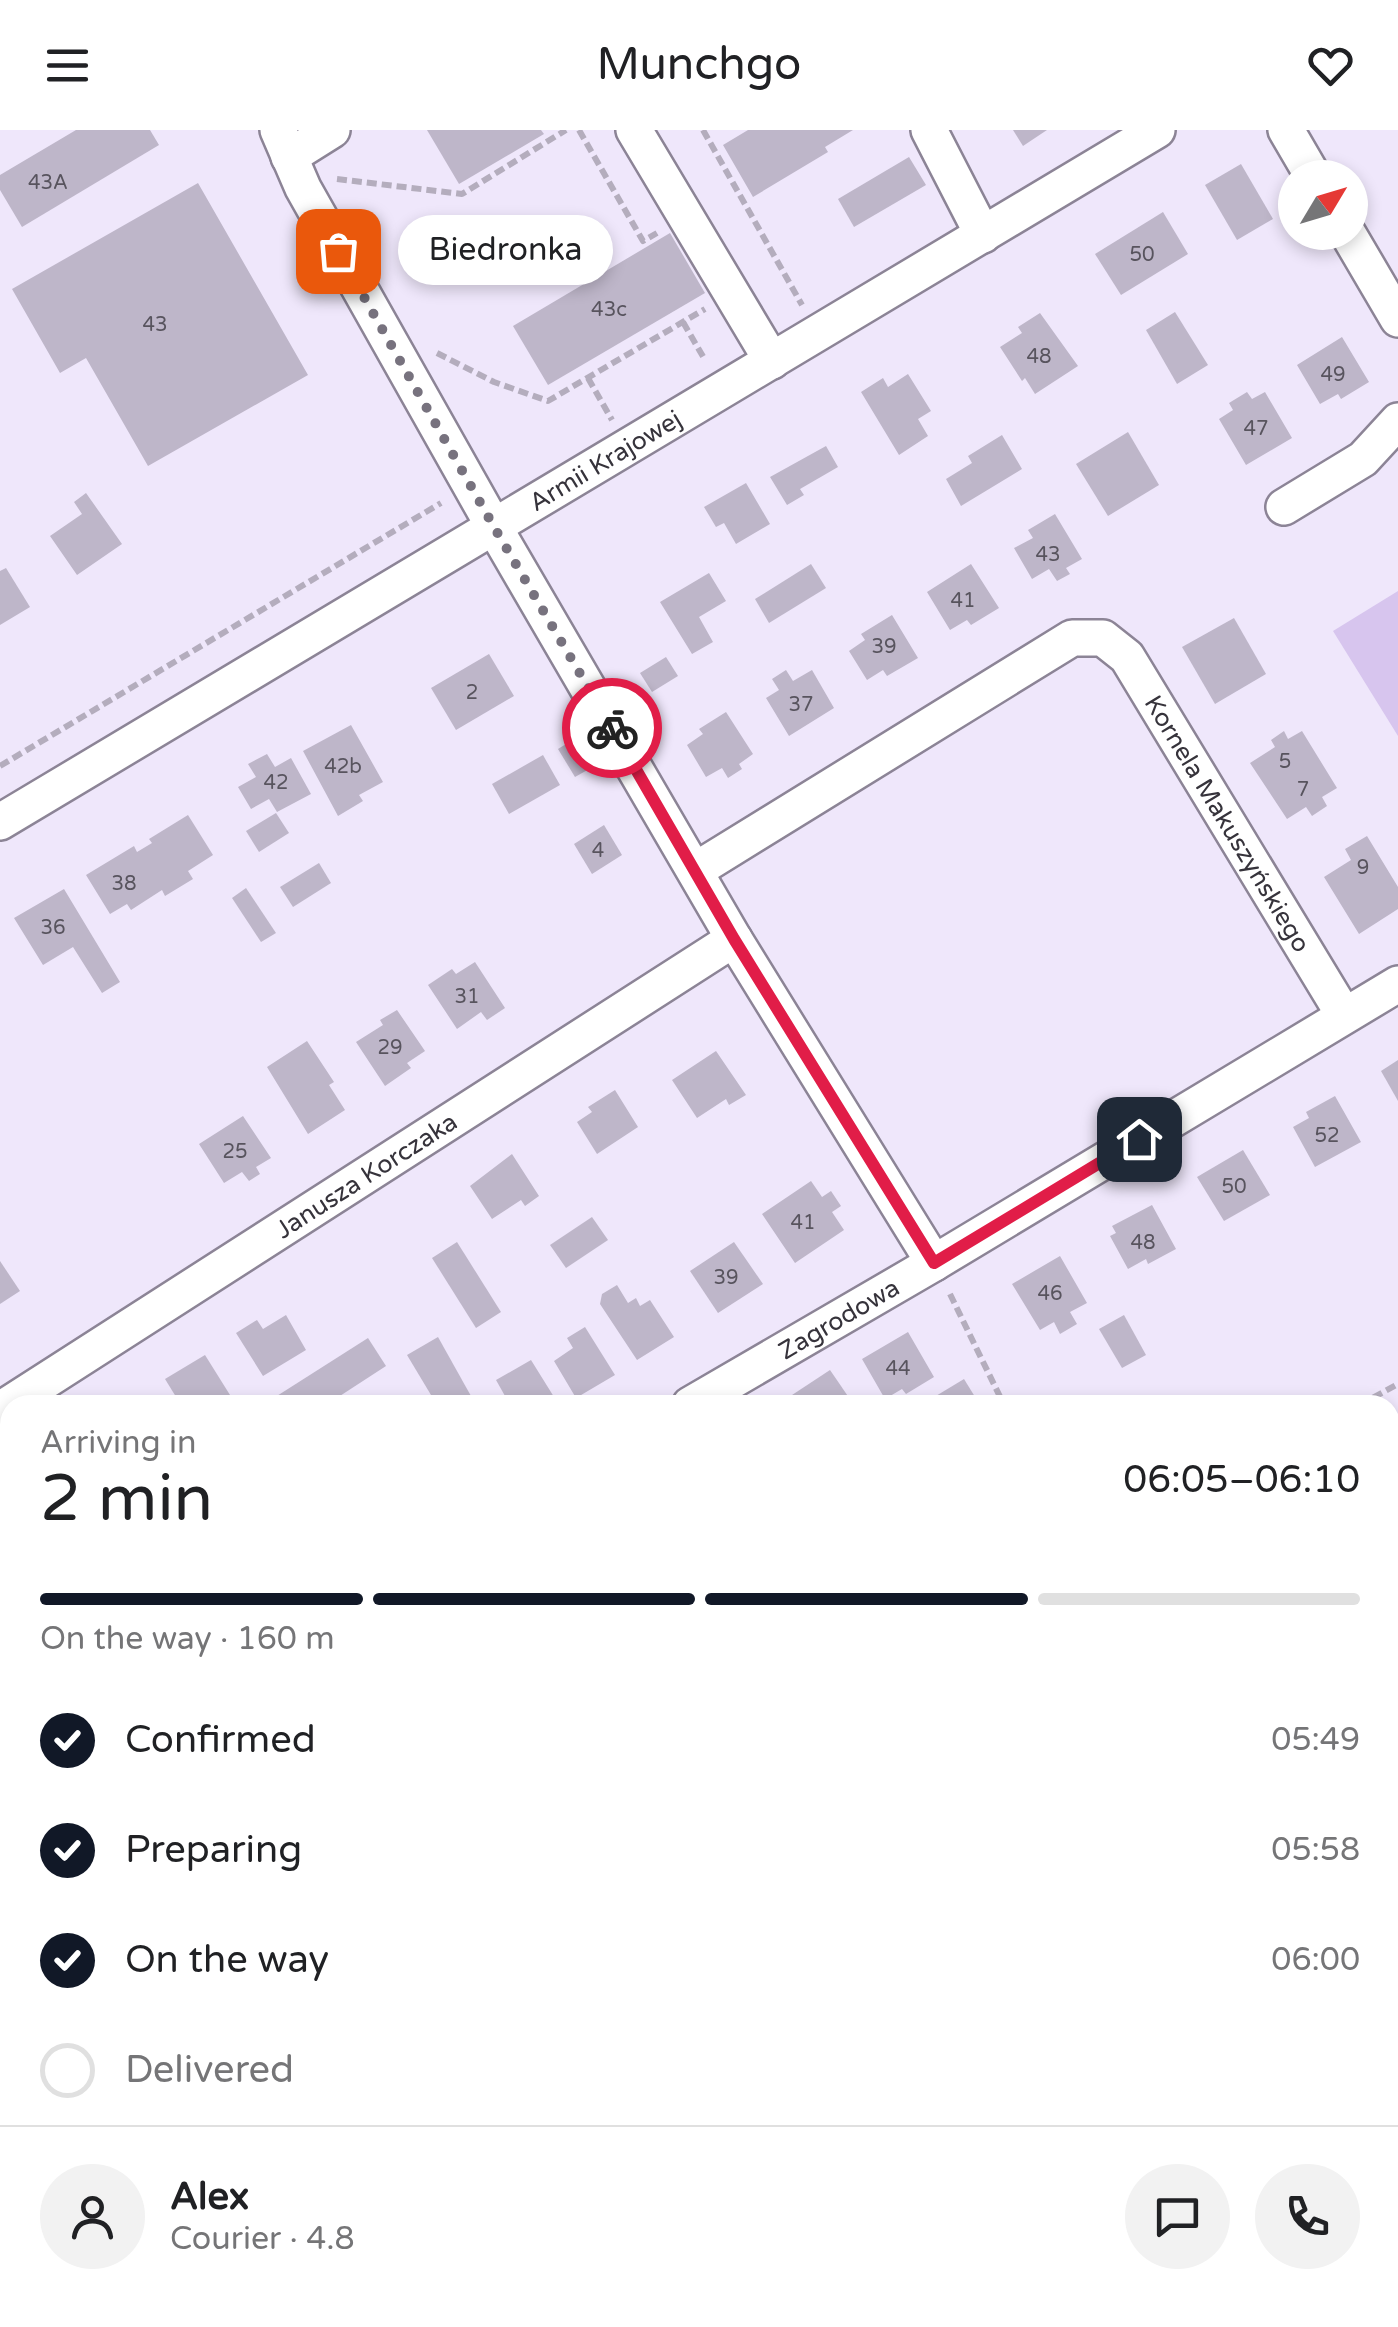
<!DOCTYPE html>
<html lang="en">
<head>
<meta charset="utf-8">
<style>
	body { margin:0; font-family:"Varela Round",sans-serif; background:#f2f2f2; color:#202124; height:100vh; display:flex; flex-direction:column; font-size:38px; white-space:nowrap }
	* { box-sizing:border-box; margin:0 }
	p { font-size:32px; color:#757577 }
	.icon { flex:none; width:55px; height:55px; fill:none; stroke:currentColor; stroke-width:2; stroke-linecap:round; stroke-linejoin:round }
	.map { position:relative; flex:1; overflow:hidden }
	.sheet { position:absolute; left:0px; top:1265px; width:1400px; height:932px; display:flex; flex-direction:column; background:#fff; border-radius:30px 30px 0 0; box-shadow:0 5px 15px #0003 }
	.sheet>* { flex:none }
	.needle { width:65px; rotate:52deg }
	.buttons { position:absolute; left:1278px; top:30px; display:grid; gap:20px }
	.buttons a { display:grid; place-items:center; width:90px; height:90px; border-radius:50%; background:#fff; box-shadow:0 5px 15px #0003; font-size:50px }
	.pin { position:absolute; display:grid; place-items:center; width:85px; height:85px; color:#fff; margin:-42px; border-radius:20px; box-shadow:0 5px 15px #0006 }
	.courier { position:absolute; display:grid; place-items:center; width:100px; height:100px; margin:-50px; border:8px solid #e11d48; border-radius:50%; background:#fff; color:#222; box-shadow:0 2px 12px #0007 }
	.bubble { position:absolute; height:70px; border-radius:35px; background:#fff; box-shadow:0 5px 15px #0003; font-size:32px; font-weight:600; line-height:70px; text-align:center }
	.headline em { font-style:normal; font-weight:600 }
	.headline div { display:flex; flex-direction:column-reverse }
	.headline { display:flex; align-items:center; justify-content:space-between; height:170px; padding:0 40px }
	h1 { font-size:65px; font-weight:600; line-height:75px }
	.bar { display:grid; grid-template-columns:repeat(4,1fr); gap:15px 10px; align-content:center; height:120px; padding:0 40px }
	.bar i { height:12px; border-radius:8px; background:#e0e0e0 }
	.bar .active { background:#111827 }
	.bar p { grid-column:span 4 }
	.line { display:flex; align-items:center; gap:25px; padding:0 40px; border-top:2px solid #e0e0e0 }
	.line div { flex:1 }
	.round { display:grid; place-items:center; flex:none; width:105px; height:105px; border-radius:52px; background:#f2f2f2 }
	ol { padding:0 40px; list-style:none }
	li { display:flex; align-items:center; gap:30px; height:110px }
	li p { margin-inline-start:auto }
	li .icon { padding:10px; border-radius:50%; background:#111827; color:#fff; stroke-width:4 }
	li:last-child { color:#757577 }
	li i { width:55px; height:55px; border:5px solid #e0e0e0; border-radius:50% }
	header { display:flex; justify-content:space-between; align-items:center; height:130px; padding:0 40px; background:#fff; font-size:45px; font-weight:600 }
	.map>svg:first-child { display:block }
	.green { fill:#d7c5ee }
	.forest { fill:url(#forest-firs) }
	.cemetery { fill:url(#cemetery-stones) }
	.building { fill:#beb6c9 }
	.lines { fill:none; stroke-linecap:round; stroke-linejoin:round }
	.minor-casing { stroke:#8c8496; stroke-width:40 }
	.path { stroke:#b4adbd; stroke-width:6; stroke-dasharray:10 5; stroke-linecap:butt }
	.minor { stroke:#fff; stroke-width:35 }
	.done { stroke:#77727e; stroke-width:10; stroke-dasharray:0 18 }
	.route { stroke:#e11d48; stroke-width:12 }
	.labels { text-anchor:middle; stroke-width:9; stroke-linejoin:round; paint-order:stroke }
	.number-label { font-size:20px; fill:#58545e }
	.street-label { font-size:25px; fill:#36333b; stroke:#faf7ff }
</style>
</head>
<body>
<header><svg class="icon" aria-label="menu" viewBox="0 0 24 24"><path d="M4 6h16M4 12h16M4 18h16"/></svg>Munchgo<svg class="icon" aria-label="heart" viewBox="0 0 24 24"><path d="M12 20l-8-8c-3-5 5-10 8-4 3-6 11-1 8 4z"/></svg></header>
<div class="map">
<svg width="1398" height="2197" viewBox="0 0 1398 2197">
	<defs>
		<pattern id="forest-firs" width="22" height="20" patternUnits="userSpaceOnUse" patternTransform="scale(2.5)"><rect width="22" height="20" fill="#bea2e0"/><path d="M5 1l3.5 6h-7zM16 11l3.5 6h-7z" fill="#9b85b7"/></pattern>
		<pattern id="cemetery-stones" width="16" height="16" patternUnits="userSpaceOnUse" patternTransform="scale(2.5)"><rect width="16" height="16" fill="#d7c5ee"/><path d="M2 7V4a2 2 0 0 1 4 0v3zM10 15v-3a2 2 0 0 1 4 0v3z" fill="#b9aacd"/></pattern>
	</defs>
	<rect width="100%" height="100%" fill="#efe7fb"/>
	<path class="green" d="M1398 461V606L1333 501Z"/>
	<g class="forest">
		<path d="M1398 2003V2144L1390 2150V2009Z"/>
		<path d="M829 2188H1344L1333 2197H837Z"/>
	</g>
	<path class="cemetery" d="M10 2133V2188H348L331 2197H0V2139Z"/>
	<g class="building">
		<path d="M76 0H150L159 15 22 97 0 60V45Z"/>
		<path d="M427 0H541L544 4 459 54Z"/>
		<path d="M748 0H853L825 17 828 22 753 67 723 15Z"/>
		<path d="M1013 0H1047L1023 16Z"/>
		<path d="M909 27 926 55 854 97 838 69Z"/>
		<path d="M1241 34 1273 89 1237 110 1205 55Z"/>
		<path d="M198 53 308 245 148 336 86 228 60 243 12 159Z"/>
		<path d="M1163 82 1188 124 1121 165 1095 124Z"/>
		<path d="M670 103 705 163 548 255 513 196Z"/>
		<path d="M1175 182 1208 235 1177 254 1146 200Z"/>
		<path d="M1040 183 1078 236 1035 264 1025 248 1022 251 1000 217 1022 203 1018 197Z"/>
		<path d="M1342 207 1369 252 1341 269 1338 264 1320 274 1297 235Z"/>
		<path d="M908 244 931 281 918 289 928 306 899 325 861 262 883 248 888 257Z"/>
		<path d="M1247 262 1252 269 1265 262 1292 308 1246 335 1219 289 1233 280 1229 273Z"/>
		<path d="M1128 302 1159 355 1108 386 1076 334Z"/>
		<path d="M1002 305 1022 339 961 376 946 349 972 333 968 326Z"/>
		<path d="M826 316 838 337 800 359 804 365 787 375 770 347Z"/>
		<path d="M746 353 770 394 736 414 724 393 716 397 704 377Z"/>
		<path d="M86 363 122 414 77 445 50 406 82 384 74 372Z"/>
		<path d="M1055 384 1082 429 1066 438 1070 444 1057 451 1049 439 1032 449 1014 418 1033 408 1028 400Z"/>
		<path d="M811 434 826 458 769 493 755 469Z"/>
		<path d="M971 434 999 478 971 495 967 490 950 500 927 462Z"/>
		<path d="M6 438 30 477 0 495V441Z"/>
		<path d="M709 443 726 471 699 487 713 512 692 524 660 472Z"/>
		<path d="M892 485 918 528 887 546 883 540 867 550 849 521 865 510 861 504Z"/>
		<path d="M1234 488 1266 544 1215 574 1182 517Z"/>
		<path d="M489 524 514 566 456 600 431 558Z"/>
		<path d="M666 527 678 546 652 562 640 543Z"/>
		<path d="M786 540 793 551 812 540 834 578 789 606 766 568 779 560 772 549Z"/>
		<path d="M726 582 753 624 739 634 742 639 728 648 722 638 706 647 687 615 703 604 699 599Z"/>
		<path d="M351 595 383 652 359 665 363 671 338 686 303 621Z"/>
		<path d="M1284 601 1288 609 1302 601 1337 658 1322 667 1327 676 1312 686 1306 677 1287 689 1250 633 1275 617 1271 610Z"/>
		<path d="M574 609 591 638 575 647 558 619Z"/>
		<path d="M267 624 275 637 291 628 311 664 277 682 269 669 251 679 238 657 256 647 248 634Z"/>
		<path d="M543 625 560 655 509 684 492 654Z"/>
		<path d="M276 683 289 703 259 722 246 701Z"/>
		<path d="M188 685 213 725 188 741 193 749 165 766 162 760 131 780 127 774 110 784 86 745 134 716 137 722 152 713 149 709Z"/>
		<path d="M604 695 622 725 592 744 574 714Z"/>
		<path d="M1367 706 1398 757V779L1359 804 1324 747 1351 730 1345 719Z"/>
		<path d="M319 733 331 753 293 777 280 757Z"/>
		<path d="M246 758 276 803 261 812 232 768Z"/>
		<path d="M64 759 120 852 102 863 73 817 43 835 14 788Z"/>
		<path d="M475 832 505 878 487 890 481 882 457 899 428 855 452 839 456 844Z"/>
		<path d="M397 880 425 921 407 933 411 938 385 956 356 912 383 895 380 890Z"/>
		<path d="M307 911 334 952 329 955 345 980 308 1004 267 937Z"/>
		<path d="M716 921 746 965 729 975 726 969 697 988 672 950Z"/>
		<path d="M1398 930V971L1381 941Z"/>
		<path d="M615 960 638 997 597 1024 577 992 592 982 588 977Z"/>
		<path d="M1335 966 1361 1012 1315 1037 1293 997 1309 988 1306 982Z"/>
		<path d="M243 986 271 1028 256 1037 260 1044 249 1051 242 1042 224 1053 199 1014Z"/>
		<path d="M1243 1020 1270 1065 1224 1091 1197 1047Z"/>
		<path d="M512 1024 539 1066 525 1076 521 1070 492 1089 470 1056Z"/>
		<path d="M811 1051 822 1067 831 1061 841 1076 832 1082 844 1100 795 1133 762 1084Z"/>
		<path d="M1152 1075 1176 1119 1148 1134 1146 1129 1128 1139 1110 1106 1116 1103 1112 1096Z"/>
		<path d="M592 1087 608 1110 566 1138 550 1115Z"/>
		<path d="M457 1112 501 1182 476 1198 432 1128Z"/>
		<path d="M734 1112 763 1154 718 1183 690 1141Z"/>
		<path d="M1060 1126 1087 1173 1070 1182 1077 1194 1060 1204 1054 1192 1040 1200 1012 1154Z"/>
		<path d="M0 1131 20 1161 0 1174Z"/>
		<path d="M617 1155 628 1173 636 1168 640 1176 650 1170 674 1207 637 1230 600 1174 602 1164Z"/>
		<path d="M286 1185 306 1220 263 1246 236 1203 257 1190 263 1199Z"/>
		<path d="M1124 1185 1146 1225 1122 1238 1099 1199Z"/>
		<path d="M585 1197 615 1245 576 1268 554 1231 573 1218 567 1208Z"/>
		<path d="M908 1202 934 1247 906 1264 902 1259 885 1269 862 1229Z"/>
		<path d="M438 1207 476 1275H437L407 1225Z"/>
		<path d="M368 1208 386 1236 326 1275H271L269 1271Z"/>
		<path d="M205 1225 230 1265 214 1275H181L165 1249Z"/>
		<path d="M531 1230 559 1275H502L498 1269 505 1266 496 1250Z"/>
		<path d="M830 1240 854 1275H795L789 1267Z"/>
		<path d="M964 1249 980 1275H921Z"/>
		<path d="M8 1348 10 1351V1392L0 1376V1353Z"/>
		<path d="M6 1724 10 1732V1781L0 1763V1728Z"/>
	</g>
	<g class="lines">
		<g class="minor-casing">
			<g id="minor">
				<path d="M278 0 303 58 494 397 734 809 934 1133"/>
				<path d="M634 0 772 231"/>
				<path d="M929 0 983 105"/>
				<path d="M1286 0 1314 48"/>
				<path d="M289 27 332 0"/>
				<path d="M1347 102 1398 189"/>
				<path d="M1284 377 1363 329 1398 291"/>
				<path id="s1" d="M0 692 1157 0"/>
				<path id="s2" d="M696 740 1072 508H1103L1127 527 1344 885"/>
				<path id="s3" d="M690 1275 934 1133 1398 854"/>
				<path id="s4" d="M0 1280 734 809"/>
				<path d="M0 1678 10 1673"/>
			</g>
		</g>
		<g class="path">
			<path d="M579 0 643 111 657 103"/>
			<path d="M703 0 802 175"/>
			<path d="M337 49 462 64 566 0"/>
			<path d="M683 192 705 230"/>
			<path d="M437 223 494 252 548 271 705 179"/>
			<path d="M588 248 612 290"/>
			<path d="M0 636 441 373"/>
			<path d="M950 1164 1004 1275"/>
			<path d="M1360 1275 1398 1254"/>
			<path d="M3 2028 10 2041"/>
		</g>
		<use href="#minor" class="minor"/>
	</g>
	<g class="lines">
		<path class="done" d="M338 121 494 397 612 598"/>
		<path class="route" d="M612 598 734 809 934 1133 1139 1009"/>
	</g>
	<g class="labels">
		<g class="number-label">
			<text x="48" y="59">43A</text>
			<text x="1142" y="131">50</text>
			<text x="609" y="186">43c</text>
			<text x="155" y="201">43</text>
			<text x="1039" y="233">48</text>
			<text x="1333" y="251">49</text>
			<text x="1256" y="305">47</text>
			<text x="1048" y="431">43</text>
			<text x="963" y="477">41</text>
			<text x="884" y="523">39</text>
			<text x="472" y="569">2</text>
			<text x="801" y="581">37</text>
			<text x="1285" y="638">5</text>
			<text x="343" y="643">42b</text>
			<text x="276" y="659">42</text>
			<text x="1303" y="666">7</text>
			<text x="598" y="727">4</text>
			<text x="1363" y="744">9</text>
			<text x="124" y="760">38</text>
			<text x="53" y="804">36</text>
			<text x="467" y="873">31</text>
			<text x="390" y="924">29</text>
			<text x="1327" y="1012">52</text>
			<text x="235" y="1028">25</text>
			<text x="1234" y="1063">50</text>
			<text x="803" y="1099">41</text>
			<text x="1143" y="1119">48</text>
			<text x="726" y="1154">39</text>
			<text x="1050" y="1170">46</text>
			<text x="898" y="1245">44</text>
		</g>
		<g class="street-label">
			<text dy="9" stroke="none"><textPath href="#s1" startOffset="705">Armii Krajowej</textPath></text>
			<text dy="9" stroke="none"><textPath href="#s2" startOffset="698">Kornela Makuszyńskiego</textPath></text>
			<text dy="9" stroke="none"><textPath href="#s4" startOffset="435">Janusza Korczaka</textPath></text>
			<text dy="9" stroke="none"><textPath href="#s3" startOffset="172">Zagrodowa</textPath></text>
		</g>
	</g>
</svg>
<div class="buttons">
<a><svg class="needle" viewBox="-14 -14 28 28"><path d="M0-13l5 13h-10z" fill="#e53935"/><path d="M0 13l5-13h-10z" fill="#757577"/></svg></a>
</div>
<div class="pin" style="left:338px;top:121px;background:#ea580c"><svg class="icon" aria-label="bag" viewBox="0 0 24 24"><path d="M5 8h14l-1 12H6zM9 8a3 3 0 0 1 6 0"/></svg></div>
<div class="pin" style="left:1139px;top:1009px;background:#1f2937"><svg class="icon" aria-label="home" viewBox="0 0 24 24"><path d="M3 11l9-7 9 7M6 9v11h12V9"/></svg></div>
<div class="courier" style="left:612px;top:598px"><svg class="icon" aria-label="bike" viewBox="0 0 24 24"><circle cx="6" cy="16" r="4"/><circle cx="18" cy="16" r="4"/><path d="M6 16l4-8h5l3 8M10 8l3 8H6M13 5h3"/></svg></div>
<div class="bubble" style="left:398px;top:85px;width:215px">Biedronka</div>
<section class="sheet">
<div class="headline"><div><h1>2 min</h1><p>Arriving in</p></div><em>06:05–06:10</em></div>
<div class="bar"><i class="active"></i><i class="active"></i><i class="active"></i><i></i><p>On the way · 160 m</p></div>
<ol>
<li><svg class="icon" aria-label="check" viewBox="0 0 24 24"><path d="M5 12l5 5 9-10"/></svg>Confirmed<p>05:49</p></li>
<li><svg class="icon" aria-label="check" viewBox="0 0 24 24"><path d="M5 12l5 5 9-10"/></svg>Preparing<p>05:58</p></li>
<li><svg class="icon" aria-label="check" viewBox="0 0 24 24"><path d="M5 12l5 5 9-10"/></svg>On the way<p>06:00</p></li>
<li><i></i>Delivered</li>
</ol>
<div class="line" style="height:180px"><a class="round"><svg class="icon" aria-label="person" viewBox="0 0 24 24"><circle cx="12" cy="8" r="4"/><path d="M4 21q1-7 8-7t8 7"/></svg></a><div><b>Alex</b><p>Courier · 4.8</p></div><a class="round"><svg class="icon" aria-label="chat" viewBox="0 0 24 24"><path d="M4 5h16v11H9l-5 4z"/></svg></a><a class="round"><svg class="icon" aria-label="phone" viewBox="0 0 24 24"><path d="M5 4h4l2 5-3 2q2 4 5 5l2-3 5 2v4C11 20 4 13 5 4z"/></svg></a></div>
</section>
</div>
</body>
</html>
